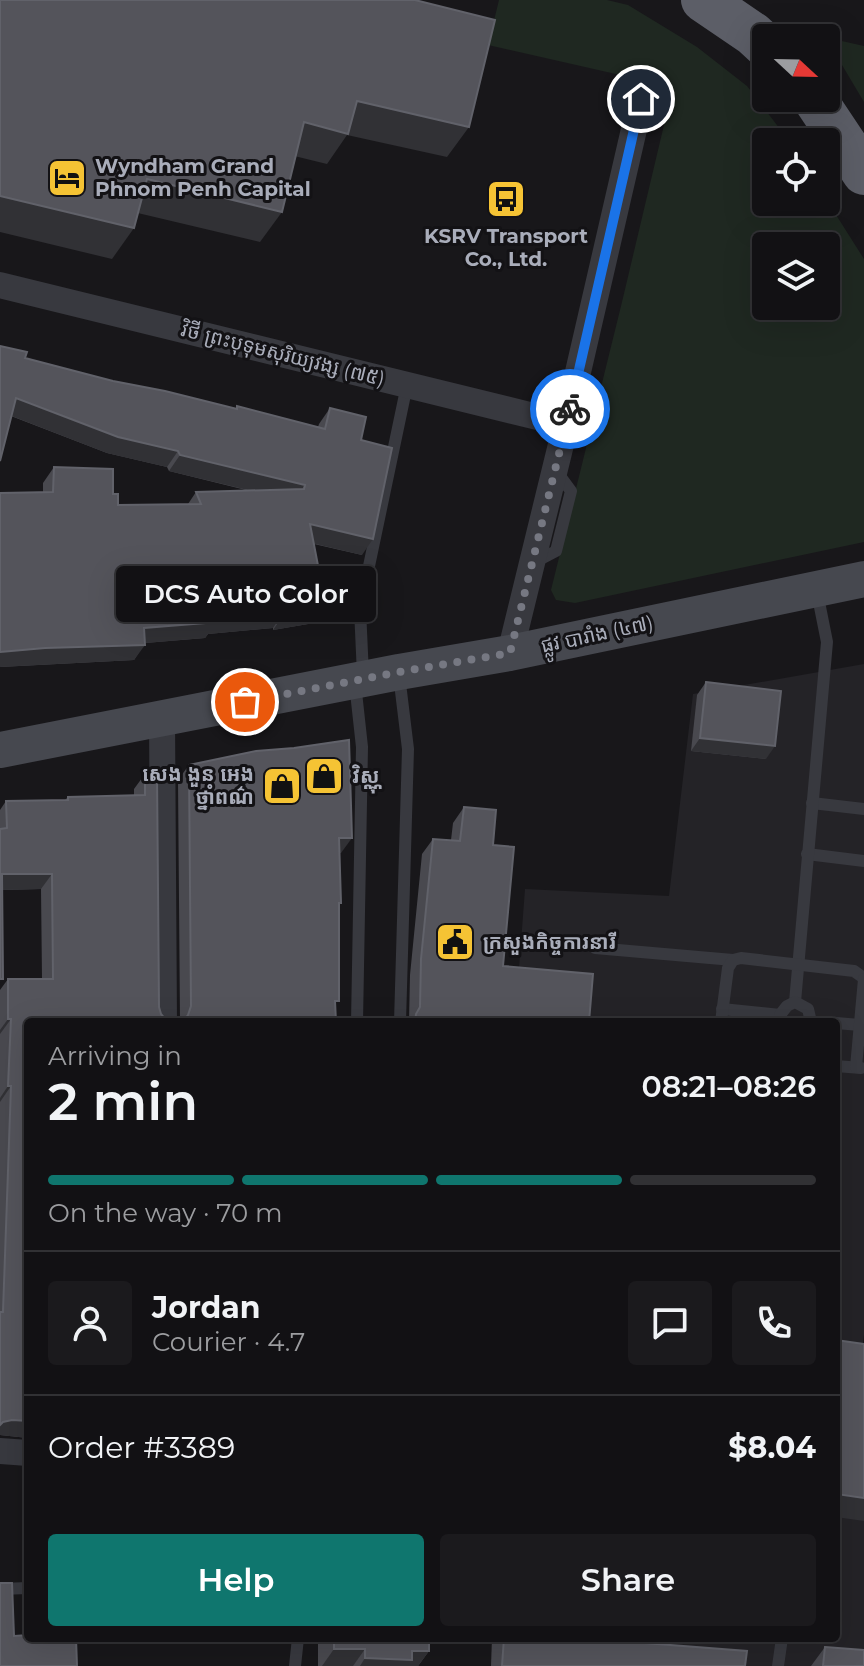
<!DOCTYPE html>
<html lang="en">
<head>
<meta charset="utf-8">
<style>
	body { margin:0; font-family:Montserrat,"Noto Sans Khmer",sans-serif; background:#1b1a1d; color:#f1f3f6; height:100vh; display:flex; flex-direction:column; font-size:30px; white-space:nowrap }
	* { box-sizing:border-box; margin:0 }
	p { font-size:26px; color:#9c9da0 }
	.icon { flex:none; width:44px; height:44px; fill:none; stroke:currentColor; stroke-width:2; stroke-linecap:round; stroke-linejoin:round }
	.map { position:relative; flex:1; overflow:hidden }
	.sheet { position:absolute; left:24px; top:1018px; width:816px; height:624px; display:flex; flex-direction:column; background:#121114; border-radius:8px; box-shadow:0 8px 32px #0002,0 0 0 2px #313134 }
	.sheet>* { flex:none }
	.needle { width:52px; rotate:112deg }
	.controls { position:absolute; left:752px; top:24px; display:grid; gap:16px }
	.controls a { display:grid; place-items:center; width:88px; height:88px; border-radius:8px; background:#121114; box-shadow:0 8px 32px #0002,0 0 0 2px #313134; font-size:40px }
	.pin { position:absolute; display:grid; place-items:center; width:68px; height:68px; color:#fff; margin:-34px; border:4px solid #fff; border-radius:50%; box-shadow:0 2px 8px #0007 }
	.courier { position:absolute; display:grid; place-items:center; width:80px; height:80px; margin:-40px; border:6px solid #1a73e8; border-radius:50%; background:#fff; color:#222; box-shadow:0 2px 10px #0007 }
	.bubble { position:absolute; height:56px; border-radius:8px; background:#121114; box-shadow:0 8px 32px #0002,0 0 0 2px #313134; font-size:26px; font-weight:600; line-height:56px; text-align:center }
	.overview em { font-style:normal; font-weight:600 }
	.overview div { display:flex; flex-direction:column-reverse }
	.overview { display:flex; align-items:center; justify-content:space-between; height:136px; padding:0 24px }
	h1 { font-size:52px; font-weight:600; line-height:60px }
	.bar { display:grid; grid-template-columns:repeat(4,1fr); gap:12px 8px; align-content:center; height:96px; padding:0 24px }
	.bar i { height:10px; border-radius:6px; background:#313134 }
	.bar .on { background:#0f766e }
	.bar p { grid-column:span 4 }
	.line { display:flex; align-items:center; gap:20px; padding:0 24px; border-top:2px solid #313134 }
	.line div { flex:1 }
	.round { display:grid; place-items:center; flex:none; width:84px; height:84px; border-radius:8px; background:#1b1a1d }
	.action { display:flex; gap:16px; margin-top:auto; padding:16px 24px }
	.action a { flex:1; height:92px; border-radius:8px; background:#0f766e; color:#fff; font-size:32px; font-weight:600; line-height:92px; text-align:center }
	.action a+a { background:#1b1a1d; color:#f1f3f6 }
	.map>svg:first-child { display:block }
	.built { fill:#242327 }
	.green { fill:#1f2821; fill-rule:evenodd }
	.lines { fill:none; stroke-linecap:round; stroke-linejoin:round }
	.service { stroke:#38393f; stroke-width:12 }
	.minor { stroke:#38393f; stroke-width:26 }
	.secondary { stroke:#46484f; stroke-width:36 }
	.trunk { stroke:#5c5e67; stroke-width:44 }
	.wall { fill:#49494f }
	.shaded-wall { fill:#313135 }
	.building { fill:#54545b; stroke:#61626a; stroke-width:2 }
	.done { stroke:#767882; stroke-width:8; stroke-dasharray:0 14.4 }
	.route { stroke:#1a73e8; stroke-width:10 }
	.labels { text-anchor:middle; stroke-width:6; stroke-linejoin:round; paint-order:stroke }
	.poi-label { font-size:20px; font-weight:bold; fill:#a9adba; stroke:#131215; text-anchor:start }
	.street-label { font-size:20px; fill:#a9adba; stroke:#131215 }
</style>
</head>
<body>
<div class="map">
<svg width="864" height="1666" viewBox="0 0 864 1666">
	<rect width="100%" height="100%" fill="#18171a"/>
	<path class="built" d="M864 664V1335L847 1463 864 1466V1666H541L493 1638H836V1022H515L525 889 669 896 693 694Z"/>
	<g class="green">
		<path d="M499 0H607L628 5 697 47 747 86 786 137 789 142H766V202H826V199L864 259V542L575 603 556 600 551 590 622 302 673 87 488 45ZM766 246H826V306H766Z"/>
		<path d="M824 37 864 46V102L826 38Z"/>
	</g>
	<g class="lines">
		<g class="service">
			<path d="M535 562 556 551 571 491 557 472"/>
			<path d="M363 675 360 609 407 385"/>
			<path d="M399 675 408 749 400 1022"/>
			<path d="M355 683 362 747 357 1022"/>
			<path d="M812 803 864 809"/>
			<path d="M807 854 864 861"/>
			<path d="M595 948 733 960"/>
			<path d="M795 1002 827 642 817 592"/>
			<path d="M722 1009 780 1015"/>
			<path d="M721 1022 728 968 733 960 741 958 854 971 864 978"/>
			<path d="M782 1022 780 1015 787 1006 795 1002 808 1009 811 1022"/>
			<path d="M836 1023 860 1025"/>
			<path d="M836 1066 861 1068"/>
			<path d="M856 1067 864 979"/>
			<path d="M0 1589 28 1588"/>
			<path d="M295 1666 298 1638"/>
			<path d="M778 1666 782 1638"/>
		</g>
		<g class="minor">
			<path d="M0 285 566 424"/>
			<path d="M510 653 566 424 641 99"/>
			<path d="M162 718 164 1022"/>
			<path d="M0 1451 28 1453"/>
		</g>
		<path class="secondary" d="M0 750 399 672 510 653 864 579"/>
		<g class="trunk">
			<path d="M703 0 753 34 766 46"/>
			<path d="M814 98 864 173"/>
		</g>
	</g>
	<g class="wall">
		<path d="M25 358 113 381 236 409 237 406 318 427 319 424 330 408 361 440 362 555 314 544V623L273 630V628L208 634 205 638 145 643 134 660 0 667V493L43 492V483L54 467 113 494 118 505 188 504 196 492 250 491 169 471 167 467 107 453 11 416Z"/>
		<path d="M706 682 766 759 691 751 697 695Z"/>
		<path d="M189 765 341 853H339L341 903 339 905 335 1007 180 1021 178 780Z"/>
		<path d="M157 773 28 1438 0 1435V990L8 979H42L41 889 2 890 0 983V810L6 801 65 800 68 797 134 795V789L145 774Z"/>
		<path d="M464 807 493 845 503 966 589 1022H409L410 975 422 854 433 839 451 840 453 823Z"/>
		<path d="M318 1638H429V1651L418 1666H318Z"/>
		<path d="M492 1638H580L745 1666H491Z"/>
		<path d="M825 1647 864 1666H811Z"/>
	</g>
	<g class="shaded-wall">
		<path d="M357 101 469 127 447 157 347 135 327 164 282 153 304 122Z"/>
		<path d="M147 179 282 212 260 242 125 210Z"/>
		<path d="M0 196 134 228 112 259 0 232Z"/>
		<path d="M16 398 178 451 167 467 107 453 4 413Z"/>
		<path d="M180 455 305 485 294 501 169 471Z"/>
		<path d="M310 524 373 539 362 555 299 540Z"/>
		<path d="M326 607 314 623 273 630 284 614Z"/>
		<path d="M284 612 273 628 208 634 205 638 133 644 144 628 216 619Z"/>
		<path d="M145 645 134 660 0 667V652L45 648Z"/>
		<path d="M700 738 775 746 766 759 691 751Z"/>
		<path d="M339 838H352L341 853H328Z"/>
		<path d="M2 874H52L41 889 0 890Z"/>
		<path d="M8 1019H11L0 1034V1030Z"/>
		<path d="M8 1086H11L0 1102V1098Z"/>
		<path d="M12 1420 28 1421V1438L0 1435V1425L3 1422Z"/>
		<path d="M836 1494 864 1498V1521L836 1517Z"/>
		<path d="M334 1649H365L353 1666H322Z"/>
		<path d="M412 1651H429L418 1666H360L365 1658Z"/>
	</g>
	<g class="building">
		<path d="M0 0H415L495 20 469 127 357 101 348 134 304 122 282 212 147 179 134 228 0 196Z"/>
		<path d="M0 346 27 352 25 358 113 381 165 391 237 409V406L325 429 330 408 366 417 361 440 392 448 373 539 310 524 326 607 284 614V612L216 619 217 622 144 628 145 645 45 648 0 652V493L53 492 54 467 113 469V494H118V505L201 504 196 492 304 489 305 485 180 455 178 451 118 437 16 398 0 461Z"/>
		<path d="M706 682 781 691 775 746 700 738Z"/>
		<path d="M349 740 352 838H339L341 903H339V1001H335L336 1022H177L184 1020 188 1015 191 1006 189 765 256 751 294 748Z"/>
		<path d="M157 773 159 1007 161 1014 166 1020 174 1022H28V1421L12 1420 3 1422 0 1425V1312H3L11 1086H8L11 1019H8V979H53L52 874H2L3 979H0V829L7 828 6 801 68 800V797L145 795V774Z"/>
		<path d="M464 807 496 810 493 845 514 847 503 966 593 974 589 1022H415L416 1014 420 1007 421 959 433 839 460 841Z"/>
		<path d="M836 1340 864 1344V1498L836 1494Z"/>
		<path d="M0 1583H12L14 1636 28 1635V1638H76L77 1666H0Z"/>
		<path d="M334 1638H429V1651H412V1660L365 1658V1649H334Z"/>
		<path d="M504 1638H580L747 1651 745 1666H502Z"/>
		<path d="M825 1647 864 1650V1666H823Z"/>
	</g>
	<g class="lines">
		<path class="done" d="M245 702 399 672 510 653 570 409"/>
		<path class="route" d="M570 409 641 99"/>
	</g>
	<defs>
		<g id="hotel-square" transform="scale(2)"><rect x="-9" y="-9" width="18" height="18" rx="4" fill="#f5c334" stroke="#131215"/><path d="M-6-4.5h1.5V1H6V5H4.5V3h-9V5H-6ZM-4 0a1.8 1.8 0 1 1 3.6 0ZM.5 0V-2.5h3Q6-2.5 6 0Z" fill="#111"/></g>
		<g id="bus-square" transform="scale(2)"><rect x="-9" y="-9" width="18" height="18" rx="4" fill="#f5c334" stroke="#131215"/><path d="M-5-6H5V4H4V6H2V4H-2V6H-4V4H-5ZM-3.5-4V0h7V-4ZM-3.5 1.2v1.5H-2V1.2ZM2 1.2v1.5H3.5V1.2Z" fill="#111"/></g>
		<g id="shop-square" transform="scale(2)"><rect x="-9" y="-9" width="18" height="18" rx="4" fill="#f5c334" stroke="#131215"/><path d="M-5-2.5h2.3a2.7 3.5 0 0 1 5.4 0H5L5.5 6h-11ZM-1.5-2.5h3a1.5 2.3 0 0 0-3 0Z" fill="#111"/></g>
		<g id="civic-square" transform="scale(2)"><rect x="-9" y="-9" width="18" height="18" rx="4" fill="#f5c334" stroke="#131215"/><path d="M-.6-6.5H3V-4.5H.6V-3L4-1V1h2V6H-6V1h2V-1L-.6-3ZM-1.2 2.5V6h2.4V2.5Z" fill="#111"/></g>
	</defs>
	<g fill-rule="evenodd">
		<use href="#hotel-square" x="67" y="178"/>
		<use href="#bus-square" x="506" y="199"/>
		<use href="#shop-square" x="324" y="776"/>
		<use href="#shop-square" x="282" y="786"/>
		<use href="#civic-square" x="455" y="942"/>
	</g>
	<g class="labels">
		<g class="poi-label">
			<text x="95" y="173">Wyndham Grand<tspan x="95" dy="23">Phnom Penh Capital</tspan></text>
			<text x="506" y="243" text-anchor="middle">KSRV Transport<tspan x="506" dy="23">Co., Ltd.</tspan></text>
			<text x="254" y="781" text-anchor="end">សេង ងួន អេង<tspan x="254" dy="23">ថ្នាំពណ៌</tspan></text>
			<text x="352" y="783">វិស្ណុ</text>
			<text x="483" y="949">ក្រសួងកិច្ចការនារី</text>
		</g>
		<g class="street-label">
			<text transform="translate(283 354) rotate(14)" y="7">វិថី ព្រះបុទុមសុរិយ្យវង្ស (៧៥)</text>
			<text transform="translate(597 634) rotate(-12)" y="7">ផ្លូវ បារាំង (៤៧)</text>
		</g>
	</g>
</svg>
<div class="controls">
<a><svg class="needle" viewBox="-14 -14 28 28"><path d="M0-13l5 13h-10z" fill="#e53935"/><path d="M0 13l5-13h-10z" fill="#9c9da0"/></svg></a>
<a><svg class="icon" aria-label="locate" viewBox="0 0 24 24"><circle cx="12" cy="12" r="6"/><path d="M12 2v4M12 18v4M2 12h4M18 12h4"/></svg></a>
<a><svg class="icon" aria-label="layers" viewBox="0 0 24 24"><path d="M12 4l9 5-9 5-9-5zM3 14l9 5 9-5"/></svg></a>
</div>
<div class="pin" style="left:245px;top:702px;background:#ea580c"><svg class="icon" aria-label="bag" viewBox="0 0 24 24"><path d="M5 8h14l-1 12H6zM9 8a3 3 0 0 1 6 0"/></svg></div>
<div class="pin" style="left:641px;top:99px;background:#1f2937"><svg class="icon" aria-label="home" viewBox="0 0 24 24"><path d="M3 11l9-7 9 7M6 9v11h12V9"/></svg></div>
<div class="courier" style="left:570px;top:409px"><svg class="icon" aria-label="bike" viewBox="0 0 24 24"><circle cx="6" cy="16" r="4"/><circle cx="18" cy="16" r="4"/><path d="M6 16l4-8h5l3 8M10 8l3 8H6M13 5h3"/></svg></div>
<div class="bubble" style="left:116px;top:566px;width:260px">DCS Auto Color</div>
<section class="sheet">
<div class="overview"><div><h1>2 min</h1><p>Arriving in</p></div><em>08:21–08:26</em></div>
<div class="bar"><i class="on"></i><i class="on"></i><i class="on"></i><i></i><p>On the way · 70 m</p></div>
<div class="line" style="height:144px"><a class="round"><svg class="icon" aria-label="person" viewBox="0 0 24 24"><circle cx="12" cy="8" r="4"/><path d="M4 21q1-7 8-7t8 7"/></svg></a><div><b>Jordan</b><p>Courier · 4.7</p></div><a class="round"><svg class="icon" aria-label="chat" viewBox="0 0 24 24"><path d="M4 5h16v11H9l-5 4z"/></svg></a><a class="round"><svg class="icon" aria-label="phone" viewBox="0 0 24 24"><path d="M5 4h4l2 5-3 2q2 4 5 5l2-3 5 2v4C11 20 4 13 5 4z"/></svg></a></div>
<div class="line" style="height:104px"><div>Order #3389</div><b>$8.04</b></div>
<div class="action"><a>Help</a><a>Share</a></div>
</section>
</div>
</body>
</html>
